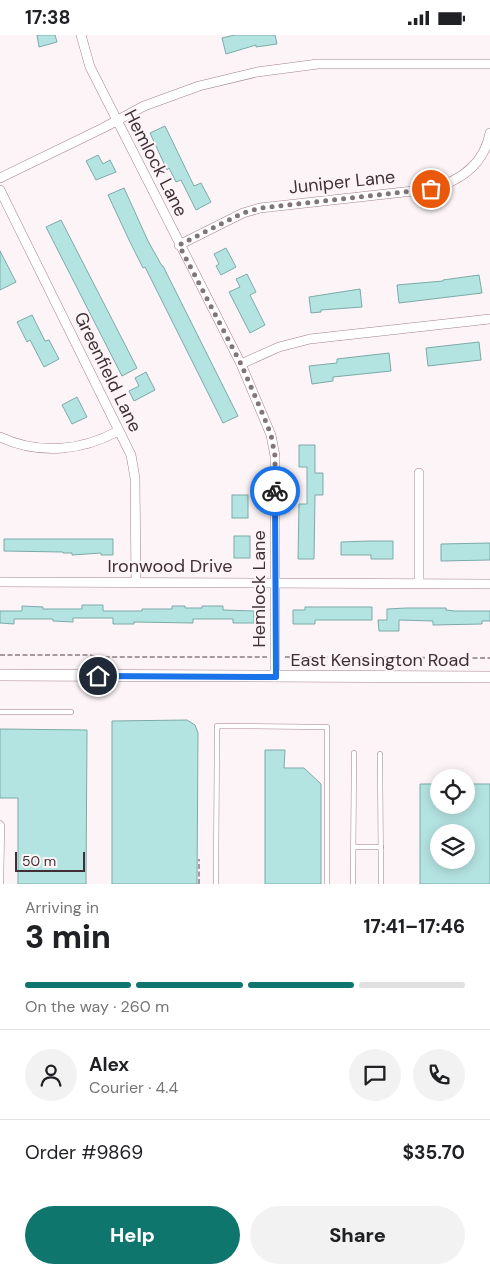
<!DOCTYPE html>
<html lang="en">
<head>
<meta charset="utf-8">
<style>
	body { margin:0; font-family:"DM Sans",sans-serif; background:#f2f2f2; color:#202124; height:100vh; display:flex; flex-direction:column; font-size:19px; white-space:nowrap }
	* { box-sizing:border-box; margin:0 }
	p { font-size:16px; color:#757577 }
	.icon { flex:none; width:28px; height:28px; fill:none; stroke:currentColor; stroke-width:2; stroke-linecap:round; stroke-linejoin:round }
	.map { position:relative; height:849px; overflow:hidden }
	.panel { display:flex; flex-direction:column; background:#fff; flex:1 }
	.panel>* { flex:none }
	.fabs { position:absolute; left:430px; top:734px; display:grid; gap:10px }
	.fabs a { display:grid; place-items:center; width:45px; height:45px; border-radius:50%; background:#fff; box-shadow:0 2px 12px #0003; font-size:25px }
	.scale { position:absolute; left:15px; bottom:12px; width:70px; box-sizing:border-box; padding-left:5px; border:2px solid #403036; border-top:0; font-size:14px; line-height:18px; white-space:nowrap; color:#403036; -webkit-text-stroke:4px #fcf4f7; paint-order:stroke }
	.pin { position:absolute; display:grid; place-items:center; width:42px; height:42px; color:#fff; margin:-21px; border:2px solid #fff; border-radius:50%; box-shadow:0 1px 5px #0007 }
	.courier { position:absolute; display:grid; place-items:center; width:50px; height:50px; margin:-25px; border:4px solid #1a73e8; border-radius:50%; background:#fff; color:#222; box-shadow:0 1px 6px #0007 }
	.headline em { font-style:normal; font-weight:800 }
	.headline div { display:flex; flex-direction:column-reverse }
	.headline { display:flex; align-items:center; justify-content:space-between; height:85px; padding:0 25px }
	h1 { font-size:32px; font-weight:800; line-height:38px }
	.bar { display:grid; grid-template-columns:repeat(4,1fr); gap:8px 5px; align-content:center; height:60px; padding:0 25px }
	.bar i { height:6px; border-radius:4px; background:#e0e0e0 }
	.bar .active { background:#0f766e }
	.bar p { grid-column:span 4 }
	.line { display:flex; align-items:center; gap:12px; padding:0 25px; border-top:1px solid #e0e0e0 }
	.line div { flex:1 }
	.round { display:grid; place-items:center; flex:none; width:52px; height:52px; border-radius:26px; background:#f2f2f2 }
	.primary-button { display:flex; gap:10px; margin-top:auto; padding:10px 25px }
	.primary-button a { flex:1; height:58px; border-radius:30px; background:#0f766e; color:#fff; font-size:20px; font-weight:800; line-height:58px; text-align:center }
	.primary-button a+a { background:#f2f2f2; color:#202124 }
	.status { display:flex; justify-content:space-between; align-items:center; height:35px; padding:0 25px; background:#fff; direction:ltr }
	.status svg { height:14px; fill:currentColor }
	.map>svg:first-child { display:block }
	.building { fill:#b4e4e2; stroke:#7caaa8; fill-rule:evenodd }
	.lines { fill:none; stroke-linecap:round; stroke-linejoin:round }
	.service-casing { stroke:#a5818f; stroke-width:5.5 }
	.minor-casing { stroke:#a5818f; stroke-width:10 }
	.secondary-casing { stroke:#a5818f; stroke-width:12 }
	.path { stroke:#a69a9f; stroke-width:2; stroke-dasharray:5 2.5; stroke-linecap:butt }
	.service { stroke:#fff; stroke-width:4.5 }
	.minor { stroke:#fff; stroke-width:9 }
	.secondary { stroke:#fff; stroke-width:11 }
	.done { stroke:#82757a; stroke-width:5; stroke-dasharray:0 9 }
	.route { stroke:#1a73e8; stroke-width:6 }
	.labels { text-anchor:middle; stroke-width:4; stroke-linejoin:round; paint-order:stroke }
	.street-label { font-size:18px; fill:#403036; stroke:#fcf4f7 }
</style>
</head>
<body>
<div class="status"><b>17:38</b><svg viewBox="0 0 49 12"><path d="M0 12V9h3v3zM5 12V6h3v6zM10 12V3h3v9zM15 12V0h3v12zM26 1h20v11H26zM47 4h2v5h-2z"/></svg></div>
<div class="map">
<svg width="490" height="849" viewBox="0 0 490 849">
	<rect width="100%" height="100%" fill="#fcf4f7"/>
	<g class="building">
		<path d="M37 0H55L57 7 39 12Z"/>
		<path d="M235 0H275L277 9 256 12V10L226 19 222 3Z"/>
		<path d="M165 91 194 151 201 148 211 167 196 175 181 145 176 147 169 133 167 135 150 98Z"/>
		<path d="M98 120 103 129 110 125 116 137 96 145 86 126Z"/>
		<path d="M124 153 148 206 162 231H163L238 381 223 388 145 232 143 233 130 207 108 160Z"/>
		<path d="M61 185 137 333 122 341 46 192Z"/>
		<path d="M226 213 236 232 221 240 216 231 219 229 214 219Z"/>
		<path d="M0 216 16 247 0 255Z"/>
		<path d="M247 239 256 257 250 260 265 290 250 298 229 257 240 252 236 244Z"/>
		<path d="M479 240 482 258 399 268 397 250 443 246V245Z"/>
		<path d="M360 254 362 272 321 275V277L311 278 309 262Z"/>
		<path d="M32 280 45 306 49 305 59 324 44 332 30 305 27 307 17 287Z"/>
		<path d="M479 307 481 325 428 331 426 313Z"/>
		<path d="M389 318 391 336 333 342V346L312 349 309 331 337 328V324Z"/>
		<path d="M146 337 155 355 134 366 129 356 139 351 135 343Z"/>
		<path d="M77 362 87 382 72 389 62 370Z"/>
		<path d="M299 410H315V438H323V460H315L314 524H298L299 469H307V432H299Z"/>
		<rect x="232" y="460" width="16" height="23"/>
		<rect x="234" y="501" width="16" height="22"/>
		<path d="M4 504H113V520H101V518L72 520V518H63V517L4 516Z"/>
		<path d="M370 506H393V524H371V520H341V507Z"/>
		<path d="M490 508V525L441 526V509Z"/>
		<path d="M82 570H103V576H142V574H172V571H185V573H202V571H223V575L254 576V588H233V584H193V588L134 587V589H113V583H73V587L53 586V584H14V589L0 588V576H22V571L43 572V574H82Z"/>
		<path d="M305 572H372V585H315V589H293V575H305Z"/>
		<path d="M406 573H446V575L455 576H490V586H482V589L433 590V586L399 585V596H379L378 585H387V574Z"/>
		<path d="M187 685 195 690 198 698 197 849H112V686Z"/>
		<path d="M0 694 87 695 86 849H18V763H0Z"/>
		<path d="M265 715H285L284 733H304L321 749V849H265Z"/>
		<path d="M420 749H439V770H466V749H490V849H420ZM439 798H466V825H439Z"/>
	</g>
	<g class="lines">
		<g class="service-casing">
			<g id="service">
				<path d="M0 677H71"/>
				<path d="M380 719 381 849"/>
				<path d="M0 788 2 790 1 849"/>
				<path d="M354 812H381"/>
				<path d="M216 849 217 691 327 692V849"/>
				<path d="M353 849 354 718"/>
			</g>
		</g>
		<g class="minor-casing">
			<g id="minor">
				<path d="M81 0 90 32 241 329 271 400 275 421V642"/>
				<path d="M0 143 103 93 144 71 199 51 257 37 318 29H490"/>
				<path d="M0 155 131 420 135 443 136 547"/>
				<path d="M179 210 243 178 260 173 431 154C460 146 484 130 490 98"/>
				<path d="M241 329 279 312 310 304 490 284"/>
				<path d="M0 402C39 420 82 416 118 396"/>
				<path d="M419 438V548"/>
				<path d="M0 547 490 549"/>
			</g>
		</g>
		<g class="secondary-casing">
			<path id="secondary" d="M0 640 490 642"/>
		</g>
		<g class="path">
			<path d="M0 620H90L97 622H267"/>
			<path d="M285 622 490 623"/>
			<path d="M199 849V824"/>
		</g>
		<use href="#service" class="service"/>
		<use href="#minor" class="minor"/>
		<use href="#secondary" class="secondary"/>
	</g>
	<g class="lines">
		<path class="done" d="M275 456V421L271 400 264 382 241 329 179 210 243 178 260 173 431 154"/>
		<path class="route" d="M98 641 276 642 275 456"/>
	</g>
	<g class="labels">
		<g class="street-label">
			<text transform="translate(156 128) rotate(63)" y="6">Hemlock Lane</text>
			<text transform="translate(342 147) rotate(-6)" y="6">Juniper Lane</text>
			<text transform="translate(108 337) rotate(64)" y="6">Greenfield Lane</text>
			<text x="170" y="537">Ironwood Drive</text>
			<text transform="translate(259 554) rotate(-90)" y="6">Hemlock Lane</text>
			<text x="380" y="631">East Kensington Road</text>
		</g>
	</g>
</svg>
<div class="fabs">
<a><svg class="icon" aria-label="locate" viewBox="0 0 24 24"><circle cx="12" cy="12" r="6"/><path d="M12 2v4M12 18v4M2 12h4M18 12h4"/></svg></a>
<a><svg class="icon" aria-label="layers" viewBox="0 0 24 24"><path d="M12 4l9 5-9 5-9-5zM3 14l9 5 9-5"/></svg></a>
</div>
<div class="scale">50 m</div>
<div class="pin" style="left:431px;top:154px;background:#ea580c"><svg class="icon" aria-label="bag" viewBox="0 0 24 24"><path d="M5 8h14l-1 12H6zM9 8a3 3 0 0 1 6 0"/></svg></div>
<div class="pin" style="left:98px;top:641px;background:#1f2937"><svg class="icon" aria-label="home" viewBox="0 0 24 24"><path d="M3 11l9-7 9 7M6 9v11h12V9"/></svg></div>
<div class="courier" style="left:275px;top:456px"><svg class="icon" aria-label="bike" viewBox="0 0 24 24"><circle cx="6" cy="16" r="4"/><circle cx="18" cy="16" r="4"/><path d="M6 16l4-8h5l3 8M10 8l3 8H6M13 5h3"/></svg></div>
</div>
<section class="panel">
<div class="headline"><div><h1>3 min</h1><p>Arriving in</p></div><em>17:41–17:46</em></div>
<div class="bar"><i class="active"></i><i class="active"></i><i class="active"></i><i></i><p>On the way · 260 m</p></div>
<div class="line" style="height:90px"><a class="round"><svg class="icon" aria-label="person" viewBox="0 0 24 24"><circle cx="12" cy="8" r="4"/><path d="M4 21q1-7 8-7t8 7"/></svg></a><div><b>Alex</b><p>Courier · 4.4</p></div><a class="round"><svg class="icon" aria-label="chat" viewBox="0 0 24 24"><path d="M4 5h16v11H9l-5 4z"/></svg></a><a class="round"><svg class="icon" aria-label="phone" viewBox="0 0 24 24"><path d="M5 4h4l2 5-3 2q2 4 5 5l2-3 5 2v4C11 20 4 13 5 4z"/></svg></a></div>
<div class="line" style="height:65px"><div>Order #9869</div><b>$35.70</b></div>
<div class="primary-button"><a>Help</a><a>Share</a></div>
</section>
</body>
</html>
